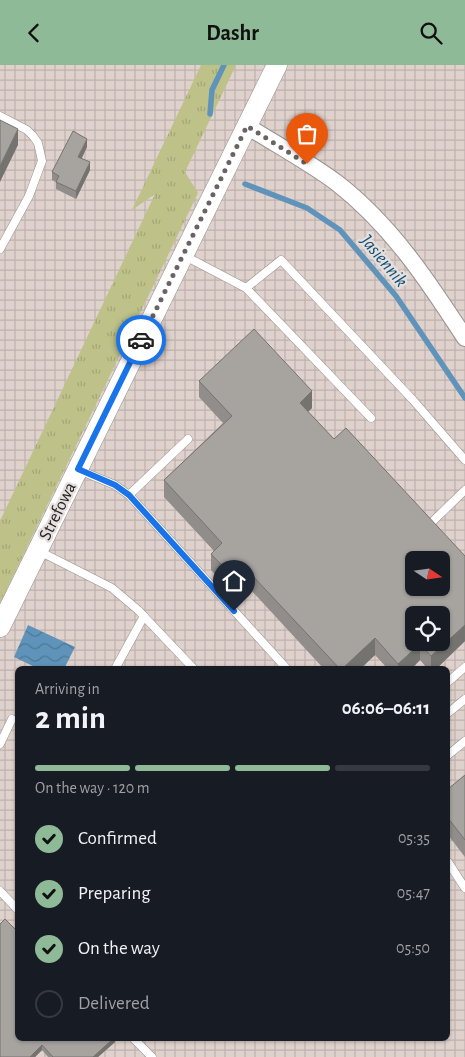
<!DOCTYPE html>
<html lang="en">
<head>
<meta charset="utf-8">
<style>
	body { margin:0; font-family:"Alegreya Sans",sans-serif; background:#242831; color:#f1f3f6; height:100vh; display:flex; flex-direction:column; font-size:19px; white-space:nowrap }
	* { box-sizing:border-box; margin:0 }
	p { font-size:16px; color:#9ea1a6 }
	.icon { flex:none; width:28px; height:28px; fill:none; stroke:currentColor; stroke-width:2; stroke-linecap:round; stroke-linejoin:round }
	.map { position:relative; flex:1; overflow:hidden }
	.panel { position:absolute; left:15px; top:601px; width:435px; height:375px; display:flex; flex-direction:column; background:#171b24; border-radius:8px; box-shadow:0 1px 4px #0004 }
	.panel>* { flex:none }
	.needle { width:32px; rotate:103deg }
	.controls { position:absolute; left:405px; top:486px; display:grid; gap:10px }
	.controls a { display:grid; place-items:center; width:45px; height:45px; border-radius:8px; background:#171b24; box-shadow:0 1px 4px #0004; font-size:25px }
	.pin { position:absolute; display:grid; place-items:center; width:42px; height:42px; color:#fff; margin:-51px -21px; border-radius:50% 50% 50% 0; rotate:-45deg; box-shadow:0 0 5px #0007 }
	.pin .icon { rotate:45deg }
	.courier { position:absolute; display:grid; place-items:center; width:50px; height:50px; margin:-25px; border:4px solid #1a73e8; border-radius:50%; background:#fff; color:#222; box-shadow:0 1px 6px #0007 }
	.summary em { font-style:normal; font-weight:700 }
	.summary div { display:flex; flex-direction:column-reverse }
	.summary { display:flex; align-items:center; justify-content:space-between; height:85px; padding:0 20px }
	h1 { font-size:32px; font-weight:700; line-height:38px }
	.bar { display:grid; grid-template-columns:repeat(4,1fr); gap:8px 5px; align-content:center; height:60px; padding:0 20px }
	.bar i { height:6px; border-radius:4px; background:#363941 }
	.bar .active { background:#8fba97 }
	.bar p { grid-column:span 4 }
	ol { padding:0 20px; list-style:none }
	li { display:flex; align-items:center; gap:15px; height:55px }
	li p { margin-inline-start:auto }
	li .icon { padding:5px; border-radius:50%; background:#8fba97; color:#111; stroke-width:4 }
	li:last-child { color:#9ea1a6 }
	li i { width:28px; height:28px; border:2px solid #363941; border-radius:50% }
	header { display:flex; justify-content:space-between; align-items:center; height:65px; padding:0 20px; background:#8fba97; color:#111; font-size:22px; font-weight:700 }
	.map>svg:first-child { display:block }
	.industrial { fill:url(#industrial-grid); fill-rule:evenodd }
	.grass { fill:url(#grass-tufts) }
	.water { fill:url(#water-waves) }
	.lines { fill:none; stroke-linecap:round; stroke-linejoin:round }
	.stream { stroke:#5f93ba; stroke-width:5.5 }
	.service-casing { stroke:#979290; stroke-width:9 }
	.minor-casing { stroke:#979290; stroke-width:18 }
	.tertiary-casing { stroke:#979290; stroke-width:21 }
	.service { stroke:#fff; stroke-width:8 }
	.minor { stroke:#fff; stroke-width:16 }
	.tertiary { stroke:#fff; stroke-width:20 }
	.wall { fill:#908d8a }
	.shaded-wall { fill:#757370 }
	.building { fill:#a7a4a0; stroke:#757370; fill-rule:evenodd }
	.done { stroke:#686463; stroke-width:5; stroke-dasharray:0 9 }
	.route { stroke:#1a73e8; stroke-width:6 }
	.labels { text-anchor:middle; stroke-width:4.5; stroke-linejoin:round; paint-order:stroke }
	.street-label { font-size:18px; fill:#242221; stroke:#e5dfdd }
	.water-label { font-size:19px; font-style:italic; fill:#105077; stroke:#e5dfdd }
</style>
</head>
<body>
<header><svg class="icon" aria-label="back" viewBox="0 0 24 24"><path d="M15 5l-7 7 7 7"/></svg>Dashr<svg class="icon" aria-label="search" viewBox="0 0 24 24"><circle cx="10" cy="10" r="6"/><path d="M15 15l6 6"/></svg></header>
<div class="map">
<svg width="465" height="992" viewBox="0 0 465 992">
	<defs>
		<pattern id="industrial-grid" width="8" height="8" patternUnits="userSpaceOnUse" patternTransform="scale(1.25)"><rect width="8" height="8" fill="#dfd1cc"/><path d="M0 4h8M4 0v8" fill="none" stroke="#bfb3af"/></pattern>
		<pattern id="grass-tufts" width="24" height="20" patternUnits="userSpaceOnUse" patternTransform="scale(1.25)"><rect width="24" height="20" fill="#bec289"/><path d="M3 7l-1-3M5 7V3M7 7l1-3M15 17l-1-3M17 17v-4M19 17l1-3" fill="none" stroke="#a3a676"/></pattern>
		<pattern id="water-waves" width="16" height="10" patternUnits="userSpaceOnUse" patternTransform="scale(1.25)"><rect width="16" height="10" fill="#5f93ba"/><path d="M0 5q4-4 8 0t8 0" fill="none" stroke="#4e7897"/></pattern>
	</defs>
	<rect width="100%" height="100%" fill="#e5dfdd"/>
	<path class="industrial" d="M0 0H465V992H0ZM414 495H441V522H414ZM414 550H441V578H414ZM18 604H448V974H18Z"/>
	<path class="grass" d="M201 0H236L185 107 198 128 0 538V456L155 129 132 145Z"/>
	<path class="water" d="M28 560 75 582 64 604H39L14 592Z"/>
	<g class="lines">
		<g class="stream">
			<path d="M210 49 212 25 224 0"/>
			<path d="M245 119 307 143 340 165 396 231 465 333"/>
		</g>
		<g class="service-casing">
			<g id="service">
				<path d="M0 51 27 65 33 71 38 78 42 96 29 131 0 184"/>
				<path d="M183 190 246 223 371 353"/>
				<path d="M246 223 281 195 413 335 465 395"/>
				<path d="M79 405 115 420 129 430 287 604"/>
				<path d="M129 430 188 374"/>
				<path d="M429 460 465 425"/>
				<path d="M39 486 112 523 138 545 194 604"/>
				<path d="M115 604 144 551"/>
				<path d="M448 617 465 602"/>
				<path d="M448 648 465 634"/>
				<path d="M0 679 12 654"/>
				<path d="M448 690 465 676"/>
				<path d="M448 797 465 823"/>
				<path d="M0 826 18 845"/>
				<path d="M134 974 152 992"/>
			</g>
		</g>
		<g class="minor-casing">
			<path id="minor" d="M247 61C277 80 309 97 337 118 391 160 428 216 465 273"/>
		</g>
		<g class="tertiary-casing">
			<path id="tertiary" d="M0 562 277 0"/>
		</g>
		<use href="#service" class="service"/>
		<use href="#minor" class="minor"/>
		<use href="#tertiary" class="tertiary"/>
	</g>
	<g class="wall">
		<path d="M87 82 82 93 90 105 76 134 56 124V117L52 115V107Z"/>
		<path d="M199 316 312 343 308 347 334 374 465 491V576L436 604H428L420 595 411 604H388L375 590 360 604H324L250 524 239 535 211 505V489L214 486 164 432V415L223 358 199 332Z"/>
		<path d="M465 710V792L448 770V724Z"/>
		<path d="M0 859 115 974V977L98 992H48L42 985 35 992H0Z"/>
	</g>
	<g class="shaded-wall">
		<path d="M18 64V80L0 117V101Z"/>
		<path d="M87 74V82L78 100V92Z"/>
		<path d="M90 97V105L76 134V126Z"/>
		<path d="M312 326V343L300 354V338Z"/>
		<path d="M250 508V524L239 535V518Z"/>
		<path d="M465 560V576L436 604H431V591Z"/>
		<path d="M375 573V590L360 604H342Z"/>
		<path d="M420 579V595L411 604H398V599Z"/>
		<path d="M113 974H115V977L98 992H93Z"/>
		<path d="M42 980V985L35 992H30Z"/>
	</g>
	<g class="building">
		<path d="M0 55 18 64 0 101Z"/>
		<path d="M73 66 87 74 78 92 90 97 76 126 56 117 59 111 52 107Z"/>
		<path d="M254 264 312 326 300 338 334 374 346 363 465 491V560L431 591 420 579 398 599 375 573 342 604H340L250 508 239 518 211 489 222 478 164 415 232 351 199 316ZM414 495H441V522H414ZM414 550H441V578H414Z"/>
		<path d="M465 710V775L448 753V724Z"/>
		<path d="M5 854 18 867V974H113L93 992H53L42 980 30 992H0V859Z"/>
	</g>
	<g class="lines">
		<path class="done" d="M141 275 247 61 307 99"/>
		<path class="route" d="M141 275 78 404 115 420 129 430 234 546"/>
	</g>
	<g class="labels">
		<g class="street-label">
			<text transform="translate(57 446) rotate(-64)" y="6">Strefowa</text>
		</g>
		<g class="water-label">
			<text transform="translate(385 195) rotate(50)" y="7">Jasiennik</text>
		</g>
	</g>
</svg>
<div class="controls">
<a><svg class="needle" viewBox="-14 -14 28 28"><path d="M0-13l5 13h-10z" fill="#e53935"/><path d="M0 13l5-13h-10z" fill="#9ea1a6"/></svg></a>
<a><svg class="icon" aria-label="locate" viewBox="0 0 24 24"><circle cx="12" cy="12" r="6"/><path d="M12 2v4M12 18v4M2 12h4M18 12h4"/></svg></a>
</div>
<div class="pin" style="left:307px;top:99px;background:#ea580c"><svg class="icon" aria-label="bag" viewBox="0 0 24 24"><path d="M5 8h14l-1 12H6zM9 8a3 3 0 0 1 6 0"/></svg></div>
<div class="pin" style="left:234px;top:546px;background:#1f2937"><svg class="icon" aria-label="home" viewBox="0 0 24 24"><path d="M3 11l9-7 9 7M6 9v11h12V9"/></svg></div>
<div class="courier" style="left:141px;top:275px"><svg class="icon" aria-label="car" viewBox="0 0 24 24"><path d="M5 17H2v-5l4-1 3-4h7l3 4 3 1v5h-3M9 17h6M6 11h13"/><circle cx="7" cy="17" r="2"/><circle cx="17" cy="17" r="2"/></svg></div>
<section class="panel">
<div class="summary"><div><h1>2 min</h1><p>Arriving in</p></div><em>06:06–06:11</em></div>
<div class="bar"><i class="active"></i><i class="active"></i><i class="active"></i><i></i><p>On the way · 120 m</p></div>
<ol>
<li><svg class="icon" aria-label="check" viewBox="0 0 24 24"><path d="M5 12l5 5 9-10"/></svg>Confirmed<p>05:35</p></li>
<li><svg class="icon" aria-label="check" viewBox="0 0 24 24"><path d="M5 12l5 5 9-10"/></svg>Preparing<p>05:47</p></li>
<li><svg class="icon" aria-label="check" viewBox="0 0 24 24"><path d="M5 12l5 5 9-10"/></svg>On the way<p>05:50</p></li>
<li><i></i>Delivered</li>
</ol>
</section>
</div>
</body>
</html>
